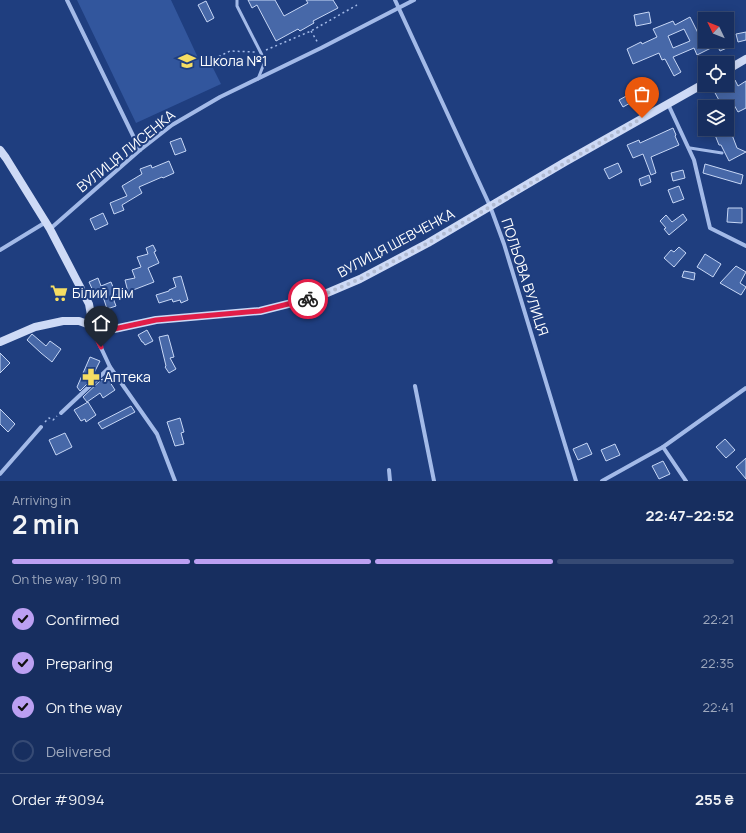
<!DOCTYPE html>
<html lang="en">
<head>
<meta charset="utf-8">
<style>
	body { margin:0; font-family:Manrope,sans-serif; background:#243a68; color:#f1f3f6; height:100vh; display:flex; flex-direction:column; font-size:15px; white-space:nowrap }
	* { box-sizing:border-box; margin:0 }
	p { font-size:13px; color:#9ea8bd }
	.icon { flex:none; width:22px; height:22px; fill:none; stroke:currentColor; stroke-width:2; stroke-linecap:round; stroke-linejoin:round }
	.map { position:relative; height:481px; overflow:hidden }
	.side { display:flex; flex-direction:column; background:#172e5f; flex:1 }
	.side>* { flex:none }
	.needle { width:26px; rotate:313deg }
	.buttons { position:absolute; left:698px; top:12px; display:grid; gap:8px }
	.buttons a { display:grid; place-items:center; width:36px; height:36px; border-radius:0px; background:#172e5f; box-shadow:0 2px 10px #0003,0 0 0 1px #364a74; font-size:20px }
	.pin { position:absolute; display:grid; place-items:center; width:34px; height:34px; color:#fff; margin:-41px -17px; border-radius:50% 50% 50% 0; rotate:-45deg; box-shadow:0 0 4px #0007 }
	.pin .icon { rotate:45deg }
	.courier { position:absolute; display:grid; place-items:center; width:40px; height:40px; margin:-20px; border:3px solid #e11d48; border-radius:50%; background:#fff; color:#222; box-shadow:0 1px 5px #0007 }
	.head em { font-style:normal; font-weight:700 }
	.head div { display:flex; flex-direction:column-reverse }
	.head { display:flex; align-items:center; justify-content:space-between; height:68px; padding:0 12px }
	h1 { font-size:26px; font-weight:700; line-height:30px }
	.bar { display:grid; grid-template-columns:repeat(4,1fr); gap:6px 4px; align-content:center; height:48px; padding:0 12px }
	.bar i { height:5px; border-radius:3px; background:#364a74 }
	.bar .selected { background:#bca0f2 }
	.bar p { grid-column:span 4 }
	.line { display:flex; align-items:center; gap:10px; padding:0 12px; border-top:1px solid #364a74 }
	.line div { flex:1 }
	ol { padding:0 12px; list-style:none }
	li { display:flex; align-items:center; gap:12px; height:44px }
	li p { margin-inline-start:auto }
	li .icon { padding:4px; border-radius:50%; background:#bca0f2; color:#111; stroke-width:4 }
	li:last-child { color:#9ea8bd }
	li i { width:22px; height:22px; border:2px solid #364a74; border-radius:50% }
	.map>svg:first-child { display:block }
	.green { fill:#32569d }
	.building { fill:#4768a8; stroke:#c7d7f6; fill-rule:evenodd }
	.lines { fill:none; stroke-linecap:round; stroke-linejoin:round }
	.path { stroke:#a3bae8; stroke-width:1.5; stroke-dasharray:2 3; stroke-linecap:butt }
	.lane { stroke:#a3bae8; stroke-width:3 }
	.street { stroke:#a3bae8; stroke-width:4 }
	.secondary { stroke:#cedaf6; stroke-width:8 }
	.done { stroke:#b1bbd2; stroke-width:4; stroke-dasharray:0 7.2 }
	.route { stroke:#e11d48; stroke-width:5 }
	.labels { text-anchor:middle; stroke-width:4; stroke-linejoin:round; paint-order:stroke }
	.poi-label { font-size:14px; fill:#fff; stroke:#1f3e7f; text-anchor:start }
	.street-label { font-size:14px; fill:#fff; stroke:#1f3e7f }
</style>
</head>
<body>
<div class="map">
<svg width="746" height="481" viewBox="0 0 746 481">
	<rect width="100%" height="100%" fill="#1f3e7f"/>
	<path class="green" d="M77 0H171L200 62 208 58 221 84 136 123Z"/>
	<g class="building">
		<path d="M248 0H275L284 16 308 3 306 0H333L338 8 313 21 314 23 300 31 298 29 276 41 257 5 252 8Z"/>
		<path d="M206 1 214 18 207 22 198 5Z"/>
		<path d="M649 12 651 23 636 26 634 15Z"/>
		<path d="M690 17 701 39 705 37V41H726L729 47 720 51 717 45 697 55 694 48 673 57 681 72 674 76 665 59 662 60 659 53 633 64 627 49 641 42 642 44 657 37 653 29 673 21 675 25ZM684 29 690 41 673 48 668 36Z"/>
		<path d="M746 32V40L738 42 736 34Z"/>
		<path d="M735 80 738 86 746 81V108L738 112 734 105 730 107H708L720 102 714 91Z"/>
		<path d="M628 95 632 102 623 107 619 100Z"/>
		<path d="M729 127 737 148 746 152 729 161 721 145H719L715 135 720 133 719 131 727 129Z"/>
		<path d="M673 128 676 135 675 136 679 145 651 157 656 173 651 175 643 154 633 158 627 145 639 140 640 143Z"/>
		<path d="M181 138 186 151 175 155 170 142Z"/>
		<path d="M169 161 174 173 163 178 162 177 139 187 142 193 122 205 124 210 114 214 110 203 127 196 122 186 142 174 140 169 151 165 152 168Z"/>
		<path d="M618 163 622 172 609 179 604 169Z"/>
		<path d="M705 164 743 175 741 184 703 173Z"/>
		<path d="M683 170 685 178 673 181 671 173Z"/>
		<path d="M649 175 651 182 641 186 639 179Z"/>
		<path d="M679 186 684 199 673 203 668 190Z"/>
		<path d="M728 208H742V223L727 222Z"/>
		<path d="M103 213 108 224 95 230 90 219Z"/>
		<path d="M683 214 687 220 669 235 664 229 666 228 660 221 666 215 672 222Z"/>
		<path d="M153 245 156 251 154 252 159 263 148 268 154 282 128 292 125 280 135 278 132 270 141 267 137 257 148 254 146 248Z"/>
		<path d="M679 247 686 253 674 267 664 258 671 250 674 252Z"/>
		<path d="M705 254 721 264 713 277 697 267Z"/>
		<path d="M736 266 746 272 740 283 746 287 741 295 720 283Z"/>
		<path d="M684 271 695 273 694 280 682 277Z"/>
		<path d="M181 276 188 300 181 303 180 300 173 302 172 299 159 303 156 295 169 291V290L176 287 173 278Z"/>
		<path d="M98 278 101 286 111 282 117 297 113 298 116 306 107 309 101 290 94 293 89 282Z"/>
		<path d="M147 330 153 341 145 345 143 342H142L138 335Z"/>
		<path d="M32 334 46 346 50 341 61 349 52 362 41 353 27 340Z"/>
		<path d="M168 335 174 357 170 358 176 369 169 373 165 367 166 366 159 337Z"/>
		<path d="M0 353 10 363 0 373Z"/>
		<path d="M90 357 100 361 93 375 95 376 80 391 77 387Z"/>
		<path d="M102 379 106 381 108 379 115 390 103 398 100 393 87 402 83 397Z"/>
		<path d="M88 402 96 415 86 422 85 419 81 421 74 410Z"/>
		<path d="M131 406 135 412 102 429 98 423Z"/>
		<path d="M0 409 15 424 8 432 0 424Z"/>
		<path d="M180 418 184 432 181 433 184 444 175 446 167 422Z"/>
		<path d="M65 433 72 447 56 455 49 440Z"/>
		<path d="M725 439 735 450 726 458 716 447Z"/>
		<path d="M587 443 592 454 578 460 573 449Z"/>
		<path d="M615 444 620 455 606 461 601 450Z"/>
		<path d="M746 458V479L736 467Z"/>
		<path d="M663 461 670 474 659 479 652 466Z"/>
	</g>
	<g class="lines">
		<g class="path">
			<path d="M311 31 318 43"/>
			<path d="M266 50 311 31 357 5"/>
			<path d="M210 61 230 51 255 52"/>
			<path d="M45 422 49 418 53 420 57 416"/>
		</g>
		<g class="lane">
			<path d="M237 0V6L265 61 258 79"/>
			<path d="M690 148 722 153"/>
		</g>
		<g class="street">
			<path d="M67 0 140 150"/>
			<path d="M395 0 490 206 504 244 576 481"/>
			<path d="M668 104 694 160 710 228 746 246"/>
			<path d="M50 229 140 150 172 125 220 97 321 48 414 0"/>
			<path d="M0 250 46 222"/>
			<path d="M93 327 96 337 110 367 157 434 175 481"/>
			<path d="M415 386 434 481"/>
			<path d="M61 413 110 367"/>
			<path d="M663 447 686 481"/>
			<path d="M389 470 390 481"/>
			<path d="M0 474 41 427"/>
			<path d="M602 481 663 447 746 388"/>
		</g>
		<g class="secondary">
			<path d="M727 70 746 59"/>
			<path d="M0 150 6 158 50 229 89 304 93 326"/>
			<path d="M0 342 35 327 63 321H79L93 326 114 329 156 320 260 311 320 296 360 279 428 243 565 162 705 83"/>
		</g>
	</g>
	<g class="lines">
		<path class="done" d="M308 299 320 296 360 279 428 243 642 118"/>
		<path class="route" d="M101 347 96 337 93 326 114 329 156 320 260 311 308 299"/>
	</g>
	<defs>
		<g id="school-bare" transform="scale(1.38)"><path d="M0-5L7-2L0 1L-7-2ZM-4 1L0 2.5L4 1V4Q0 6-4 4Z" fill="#f6dd63" stroke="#1f3e7f" stroke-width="2.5" paint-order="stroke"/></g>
		<g id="supermarket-bare" transform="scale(1.38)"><path d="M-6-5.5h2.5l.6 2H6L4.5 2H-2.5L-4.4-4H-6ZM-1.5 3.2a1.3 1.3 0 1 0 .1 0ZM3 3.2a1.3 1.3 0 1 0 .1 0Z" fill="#f6dd63" stroke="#1f3e7f" stroke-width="2.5" paint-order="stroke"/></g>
		<g id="pharmacy-bare" transform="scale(1.38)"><path d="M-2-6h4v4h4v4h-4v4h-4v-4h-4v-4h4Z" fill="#f6dd63" stroke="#1f3e7f" stroke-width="2.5" paint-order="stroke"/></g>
	</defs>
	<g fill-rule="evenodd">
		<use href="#school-bare" x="187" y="61"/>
		<use href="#supermarket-bare" x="59" y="293"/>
		<use href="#pharmacy-bare" x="91" y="377"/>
	</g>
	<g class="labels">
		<g class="poi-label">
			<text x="200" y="66">Школа №1</text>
			<text x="72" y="298">Білий Дім</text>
			<text x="104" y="382">Аптека</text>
		</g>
		<g class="street-label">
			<text transform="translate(126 151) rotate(-39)" y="5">ВУЛИЦЯ ЛИСЕНКА</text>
			<text transform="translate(396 243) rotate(-28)" y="5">ВУЛИЦЯ ШЕВЧЕНКА</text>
			<text transform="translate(525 277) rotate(72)" y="5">ПОЛЬОВА ВУЛИЦЯ</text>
		</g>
	</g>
</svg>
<div class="buttons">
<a><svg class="needle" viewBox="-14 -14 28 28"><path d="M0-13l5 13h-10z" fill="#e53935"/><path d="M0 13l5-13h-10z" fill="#9ea8bd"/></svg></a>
<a><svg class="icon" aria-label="locate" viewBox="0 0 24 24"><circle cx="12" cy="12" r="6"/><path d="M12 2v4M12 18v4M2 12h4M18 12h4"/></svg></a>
<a><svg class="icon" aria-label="layers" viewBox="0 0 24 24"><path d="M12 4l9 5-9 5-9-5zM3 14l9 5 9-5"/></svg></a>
</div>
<div class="pin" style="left:642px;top:118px;background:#ea580c"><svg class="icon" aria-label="bag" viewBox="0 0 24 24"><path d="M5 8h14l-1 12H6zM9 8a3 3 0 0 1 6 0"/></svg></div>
<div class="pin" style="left:101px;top:347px;background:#1f2937"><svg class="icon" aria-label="home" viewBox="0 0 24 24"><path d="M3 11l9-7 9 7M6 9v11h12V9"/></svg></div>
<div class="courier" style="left:308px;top:299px"><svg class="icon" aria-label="bike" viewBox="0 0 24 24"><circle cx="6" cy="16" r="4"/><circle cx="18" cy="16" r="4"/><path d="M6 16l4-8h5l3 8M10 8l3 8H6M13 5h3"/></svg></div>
</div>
<section class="side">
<div class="head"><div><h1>2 min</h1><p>Arriving in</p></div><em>22:47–22:52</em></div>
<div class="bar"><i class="selected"></i><i class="selected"></i><i class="selected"></i><i></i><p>On the way · 190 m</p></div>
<ol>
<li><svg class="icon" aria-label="check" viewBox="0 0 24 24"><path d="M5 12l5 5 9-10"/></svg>Confirmed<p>22:21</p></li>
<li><svg class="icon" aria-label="check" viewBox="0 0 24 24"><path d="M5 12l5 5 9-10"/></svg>Preparing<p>22:35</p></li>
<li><svg class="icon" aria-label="check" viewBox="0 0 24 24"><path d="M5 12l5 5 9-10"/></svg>On the way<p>22:41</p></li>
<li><i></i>Delivered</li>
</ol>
<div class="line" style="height:52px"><div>Order #9094</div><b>255 ₴</b></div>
</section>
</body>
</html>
